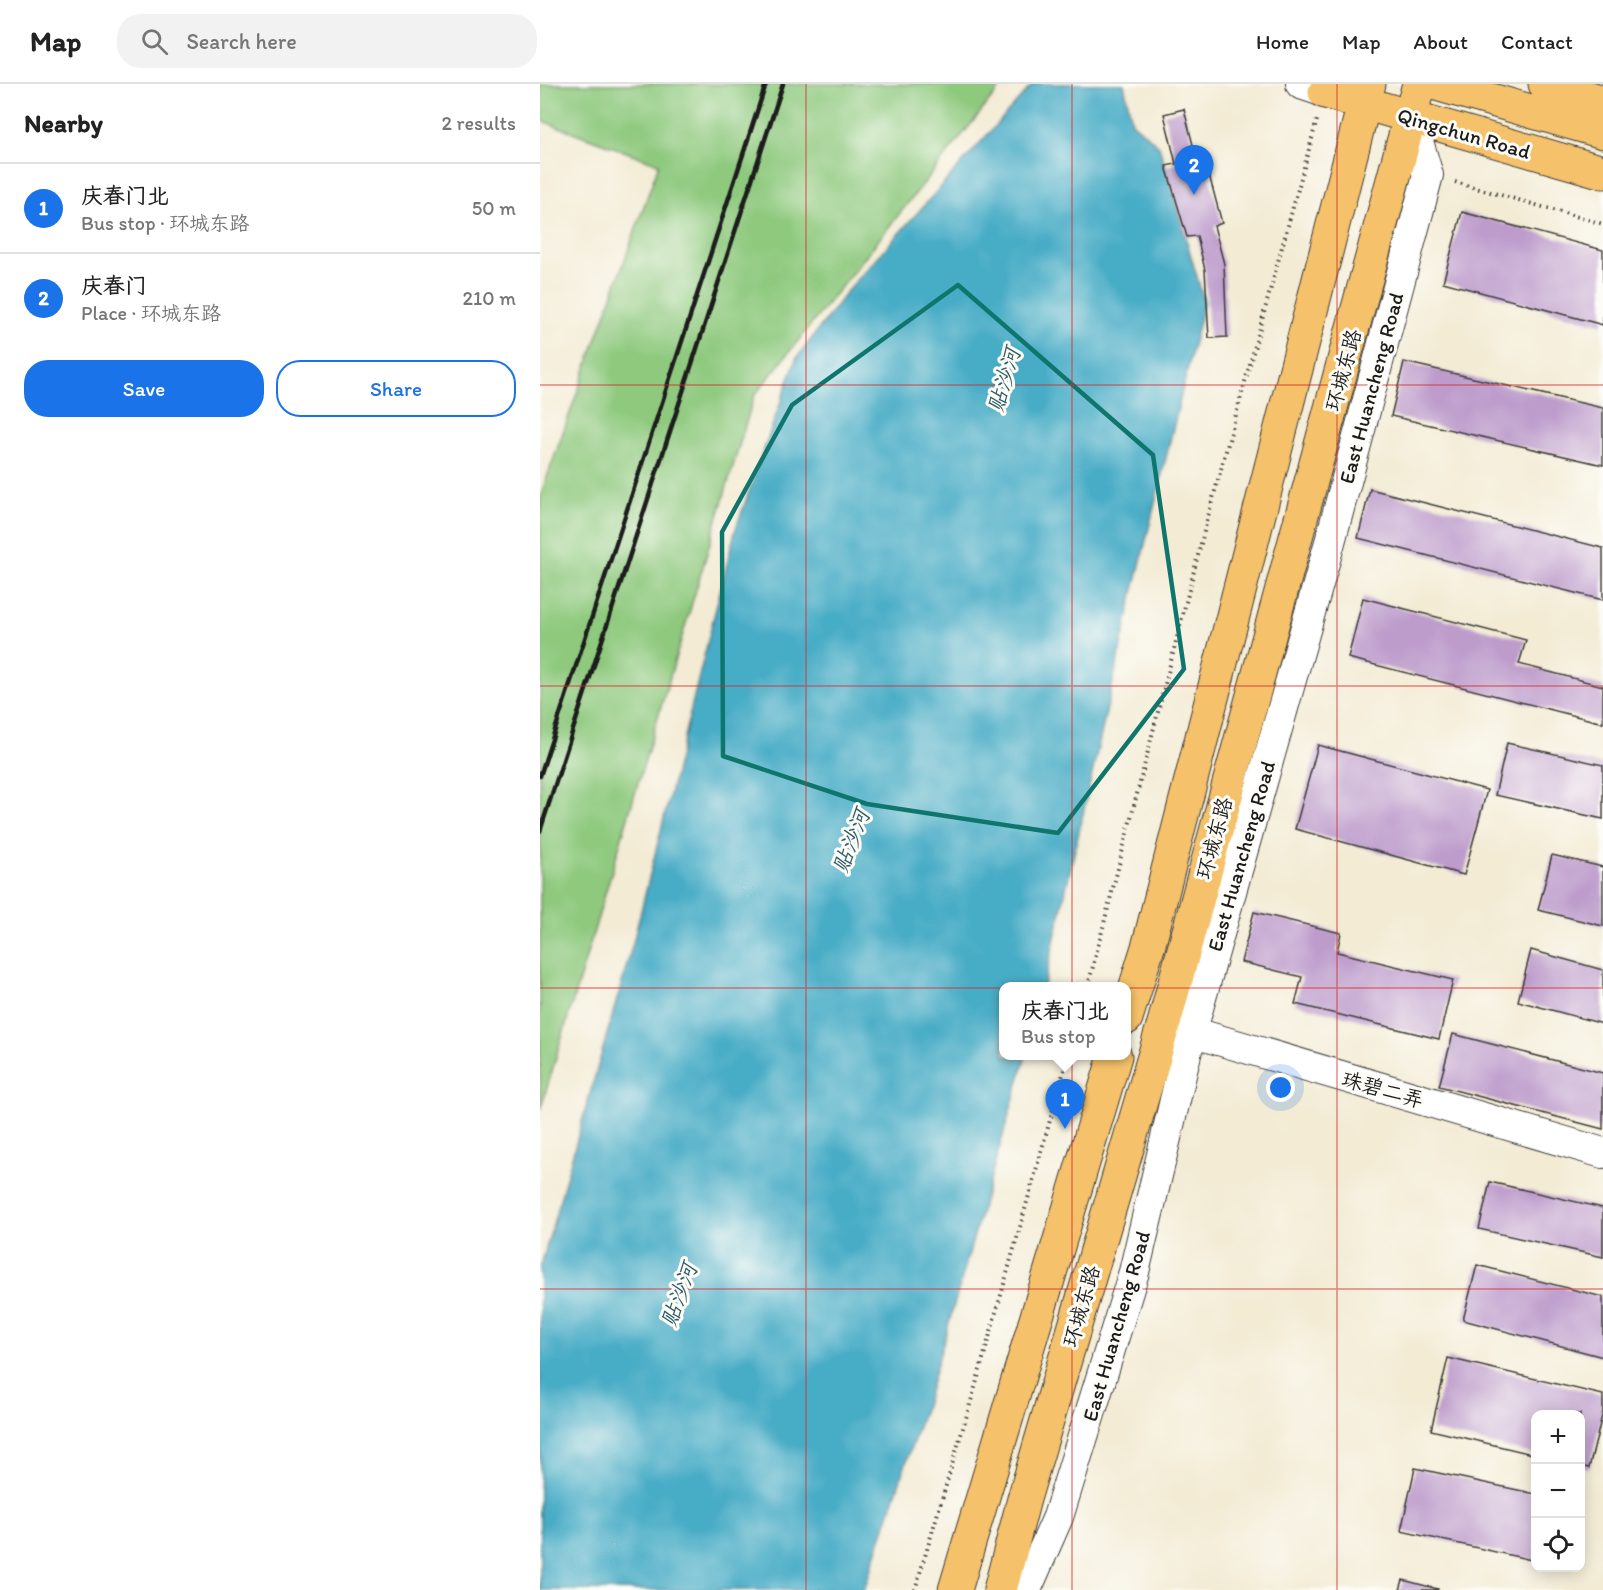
<!DOCTYPE html>
<meta charset="utf-8">
<style>
body{margin:0;font-family:Itim,"LXGW WenKai TC",sans-serif;background:#f2f2f2;color:#222}
.controls{position:absolute;right:18px;bottom:18px;display:grid;overflow:hidden;border-radius:12px;box-shadow:0 3px 15px #0003}
.controls button{width:54px;height:54px;display:grid;place-items:center;padding:0;border:0;border-bottom:2px solid #e0e0e0;background:#fff;color:#222;font:30px sans-serif}
.you{position:absolute;left:741px;top:1004px;width:21px;height:21px;margin:-15px;border:4px solid #fff;border-radius:50%;background:#1a73e8;box-shadow:0 0 0 9px #1a73e833}
.badge{display:grid;place-items:center;width:39px;height:39px;border-radius:50%;background:#1a73e8;color:#fff;font-size:20px;font-weight:700}
.pin{position:absolute;translate:-50% -50px;filter:drop-shadow(0 2px 3px #0008)}
.pin::after{content:'';position:absolute;top:32px;width:21px;height:18px;background:inherit;clip-path:polygon(0 0,100% 0,50% 100%)}
.popup{position:absolute;left:459px;top:898px;width:132px;height:78px;box-sizing:border-box;display:grid;place-content:center;border-radius:12px;background:#fff;filter:drop-shadow(0 2px 4px #0005);font-size:20px;white-space:nowrap;color:#767676}
.popup b{font-size:22px;color:#222}
.popup::after{content:'';position:absolute;left:50%;top:100%;margin-left:-12px;border:12px solid transparent;border-top-color:#fff}
.list{margin:0;padding:0;list-style:none}
h2{display:flex;justify-content:space-between;align-items:center;height:78px;margin:0;padding:0 24px;font-size:26px}
h2 small{font-size:20px;font-weight:400;color:#767676}
.list li{display:grid;grid-template-columns:39px 1fr auto;gap:18px;align-items:center;box-sizing:border-box;height:90px;padding:0 24px;border-top:2px solid #e0e0e0}
.list b{display:block;font-size:22px;white-space:nowrap}
.list p{margin:0;font-size:20px;white-space:nowrap;color:#767676}
.list em{font-size:20px;font-style:normal;color:#767676}
.actions{display:flex;gap:12px;padding:18px 24px}
.actions a{flex:1;padding:14px 0;border:2px solid #1a73e8;border-radius:24px;text-align:center;font-size:21px;color:#1a73e8}
.actions .main{background:#1a73e8;color:#fff}
.icon{flex:none;width:33px;height:33px;fill:none;stroke:currentColor;stroke-width:2;stroke-linecap:round;stroke-linejoin:round}
.map{position:relative;flex:none;width:1063px;height:1506px;overflow:hidden}
header{display:flex;align-items:center;gap:36px;box-sizing:border-box;height:84px;padding:0 30px;background:#fff;border-bottom:2px solid #e0e0e0}
header strong{font-size:28px}
nav{display:flex;gap:33px;margin-inline-start:auto;font-size:21px}
.search{width:420px;height:54px;background:#f2f2f2;display:flex;align-items:center;gap:15px;box-sizing:border-box;padding:0 21px;border-radius:24px;color:#767676;font-size:22px}
main{display:flex}
aside{flex:1;background:#fff}
.map>svg:first-child{display:block}
</style>
<header>
<strong>Map</strong>
<div class="search"><svg class="icon" aria-label="search" viewBox="0 0 24 24"><circle cx="10" cy="10" r="6"/><path d="M15 15l6 6"/></svg>Search here</div>
<nav><a>Home</a><a>Map</a><a>About</a><a>Contact</a></nav>
</header>
<main>
<aside>
<h2>Nearby<small>2 results</small></h2>
<ul class="list">
<li><span class="badge">1</span><div><b>庆春门北</b><p>Bus stop · 环城东路</p></div><em>50 m</em></li>
<li><span class="badge">2</span><div><b>庆春门</b><p>Place · 环城东路</p></div><em>210 m</em></li>
</ul>
<div class="actions"><a class="main">Save</a><a>Share</a></div>
</aside>
<div class="map">
<svg width="1063" height="1506" viewBox="0 0 1063 1506">
<rect width="100%" height="100%" fill="#fdfcf7"/>
<filter id="ink" filterUnits="userSpaceOnUse"><feTurbulence type="fractalNoise" baseFrequency=".0167" numOctaves="2"/><feDisplacementMap in="SourceGraphic" scale="12" xChannelSelector="R" yChannelSelector="G"/><feConvolveMatrix kernelMatrix="1 2 1 2 8 2 1 2 1" color-interpolation-filters="sRGB"/></filter>
<filter id="wash" filterUnits="userSpaceOnUse"><feTurbulence type="fractalNoise" baseFrequency=".008" numOctaves="4" result="noise"/><feDisplacementMap in="SourceGraphic" scale="24" xChannelSelector="R" yChannelSelector="G"/><feGaussianBlur stdDeviation="1.35" result="paint"/><feColorMatrix in="noise" values="0 0 0 0 0 0 0 0 0 0 0 0 0 0 0 0 0 1.4 0 .05"/><feComposite in="paint" operator="in"/></filter>
<g filter="url(#wash)">
<rect width="100%" height="100%" fill="#f3ebd4"/>
<path fill="#8ec97e" stroke="#55724d" stroke-width="1.5" d="M0,0H463L214,312L0,1027V413L119,80L0,36Z"/>
<path fill="#47acc6" stroke="#326471" stroke-width="1.5" d="M493,0H584L592,38L619,62L664,217L592,514L504,902H464V972H486L385,1322L324,1506H0V1185L93,859L195,447L256,275L308,206Z"/>
<g id="blocks">
<g fill="#bd9ccc">
<path d="M644,25L656,73L664,72L682,139L674,142L684,180L687,253L669,254L665,186L657,152L647,153L626,82L636,80L624,30Z"/>
<path d="M922,128L1063,166V241L903,198Z"/>
<path d="M864,278L1063,324V381L851,332Z"/>
<path d="M830,405L1063,464V516L818,454Z"/>
<path d="M823,514L986,556L979,580L1063,602V639L808,574Z"/>
<path d="M967,659L1063,681V735L955,711Z"/>
<path d="M778,661L947,706L924,791L755,745Z"/>
<path d="M1012,771L1063,783V842L998,826Z"/>
<path d="M714,828L801,849L797,868L913,896L899,955L755,920L762,893L701,878Z"/>
<path d="M991,866L1063,886V940L978,917Z"/>
<path d="M913,950L1063,989V1045L899,1002Z"/>
<path d="M950,1098L1063,1124V1173L939,1145Z"/>
<path d="M937,1181L1063,1213V1273L923,1236Z"/>
<path d="M908,1274L1063,1311V1328L1049,1384L1040,1382V1330H996V1371L891,1346Z"/>
<path d="M875,1384L996,1410V1477L861,1447Z"/>
<path d="M863,1496L898,1505V1506H860Z"/>
</g>
</g>
</g>
<g filter="url(#ink)">
<use href="#blocks" fill-opacity="0" stroke="#3c3b38" stroke-width="1.5"/>
<g fill="none" stroke-linecap="round" stroke-linejoin="round">
<defs>
<g id="minor">
<path d="M761,0L785,8"/>
<path d="M631,942L1063,1069"/>
<path d="M486,1506L518,1433L594,1188L651,949L790,458L888,91L871,34"/>
</g>
<g id="major">
<path d="M896,0L1063,48"/>
<path d="M1005,0L1063,18"/>
<path d="M785,8L1063,88"/>
<path d="M586,934L609,860L829,0"/>
<path d="M415,1506L575,972"/>
<path d="M460,1506L484,1415L624,939L879,0"/>
</g>
</defs>
<use href="#minor" stroke="#3c3b38" stroke-width="32"/>
<use href="#major" stroke="#3c3b38" stroke-width="35"/>
<g stroke="#3c3b38" stroke-width="4" stroke-dasharray="1.5 4.5" stroke-linecap="butt">
<path d="M915,98L1063,140"/>
<path d="M548,902L667,436L777,36"/>
<path d="M375,1506L436,1300L528,972"/>
</g>
<use href="#minor" stroke="#fff" stroke-width="30"/>
<use href="#major" stroke="#f5c16b" stroke-width="33"/>
<g stroke="#1c1c1c" stroke-width="4.5">
<path d="M0,692L226,0"/>
<path d="M0,747L243,0"/>
</g>
</g>
</g>
<path fill="none" stroke="#0f766e" stroke-width="4.5" stroke-linejoin="round" d="M418,201L613,371L644,585L518,749L327,720L183,672L182,448L252,321Z"/>
<path fill="none" stroke="#d62828" stroke-width="1.5" stroke-opacity="0.55" d="M266,0V1506M532,0V1506M797,0V1506M0,301H1063M0,602H1063M0,904H1063M0,1205H1063"/>
<g text-anchor="middle" dominant-baseline="central" stroke-width="6" stroke-linejoin="round" paint-order="stroke">
<g font-size="21" fill="#1c1c1c" stroke="#fdfcf7">
<text transform="translate(924 49) rotate(16)">Qingchun Road</text>
<text transform="translate(803 286) rotate(-75)">环城东路</text>
<text transform="translate(831 304) rotate(-75)">East Huancheng Road</text>
<text transform="translate(674 754) rotate(-75)">环城东路</text>
<text transform="translate(701 772) rotate(-74)">East Huancheng Road</text>
<text transform="translate(843 1005) rotate(16)">珠碧二弄</text>
<text transform="translate(541 1222) rotate(-74)">环城东路</text>
<text transform="translate(576 1242) rotate(-74)">East Huancheng Road</text>
</g>
<g font-size="22" font-style="italic" fill="#2f5d68" stroke="#fdfcf7">
<text transform="translate(464 296) rotate(-74)">贴沙河</text>
<text transform="translate(311 757) rotate(-69)">贴沙河</text>
<text transform="translate(139 1211) rotate(-70)">贴沙河</text>
</g>
</g>
</svg>
<div class="controls">
<button>+</button>
<button>−</button>
<button><svg class="icon" aria-label="locate" viewBox="0 0 24 24"><circle cx="12" cy="12" r="6"/><path d="M12 2v4M12 18v4M2 12h4M18 12h4"/></svg></button>
</div>
<div class="you"></div>
<div class="pin badge" style="left:525px;top:1045px">1</div>
<div class="popup"><b>庆春门北</b>Bus stop</div>
<div class="pin badge" style="left:654px;top:111px">2</div>
</div>
</main>
